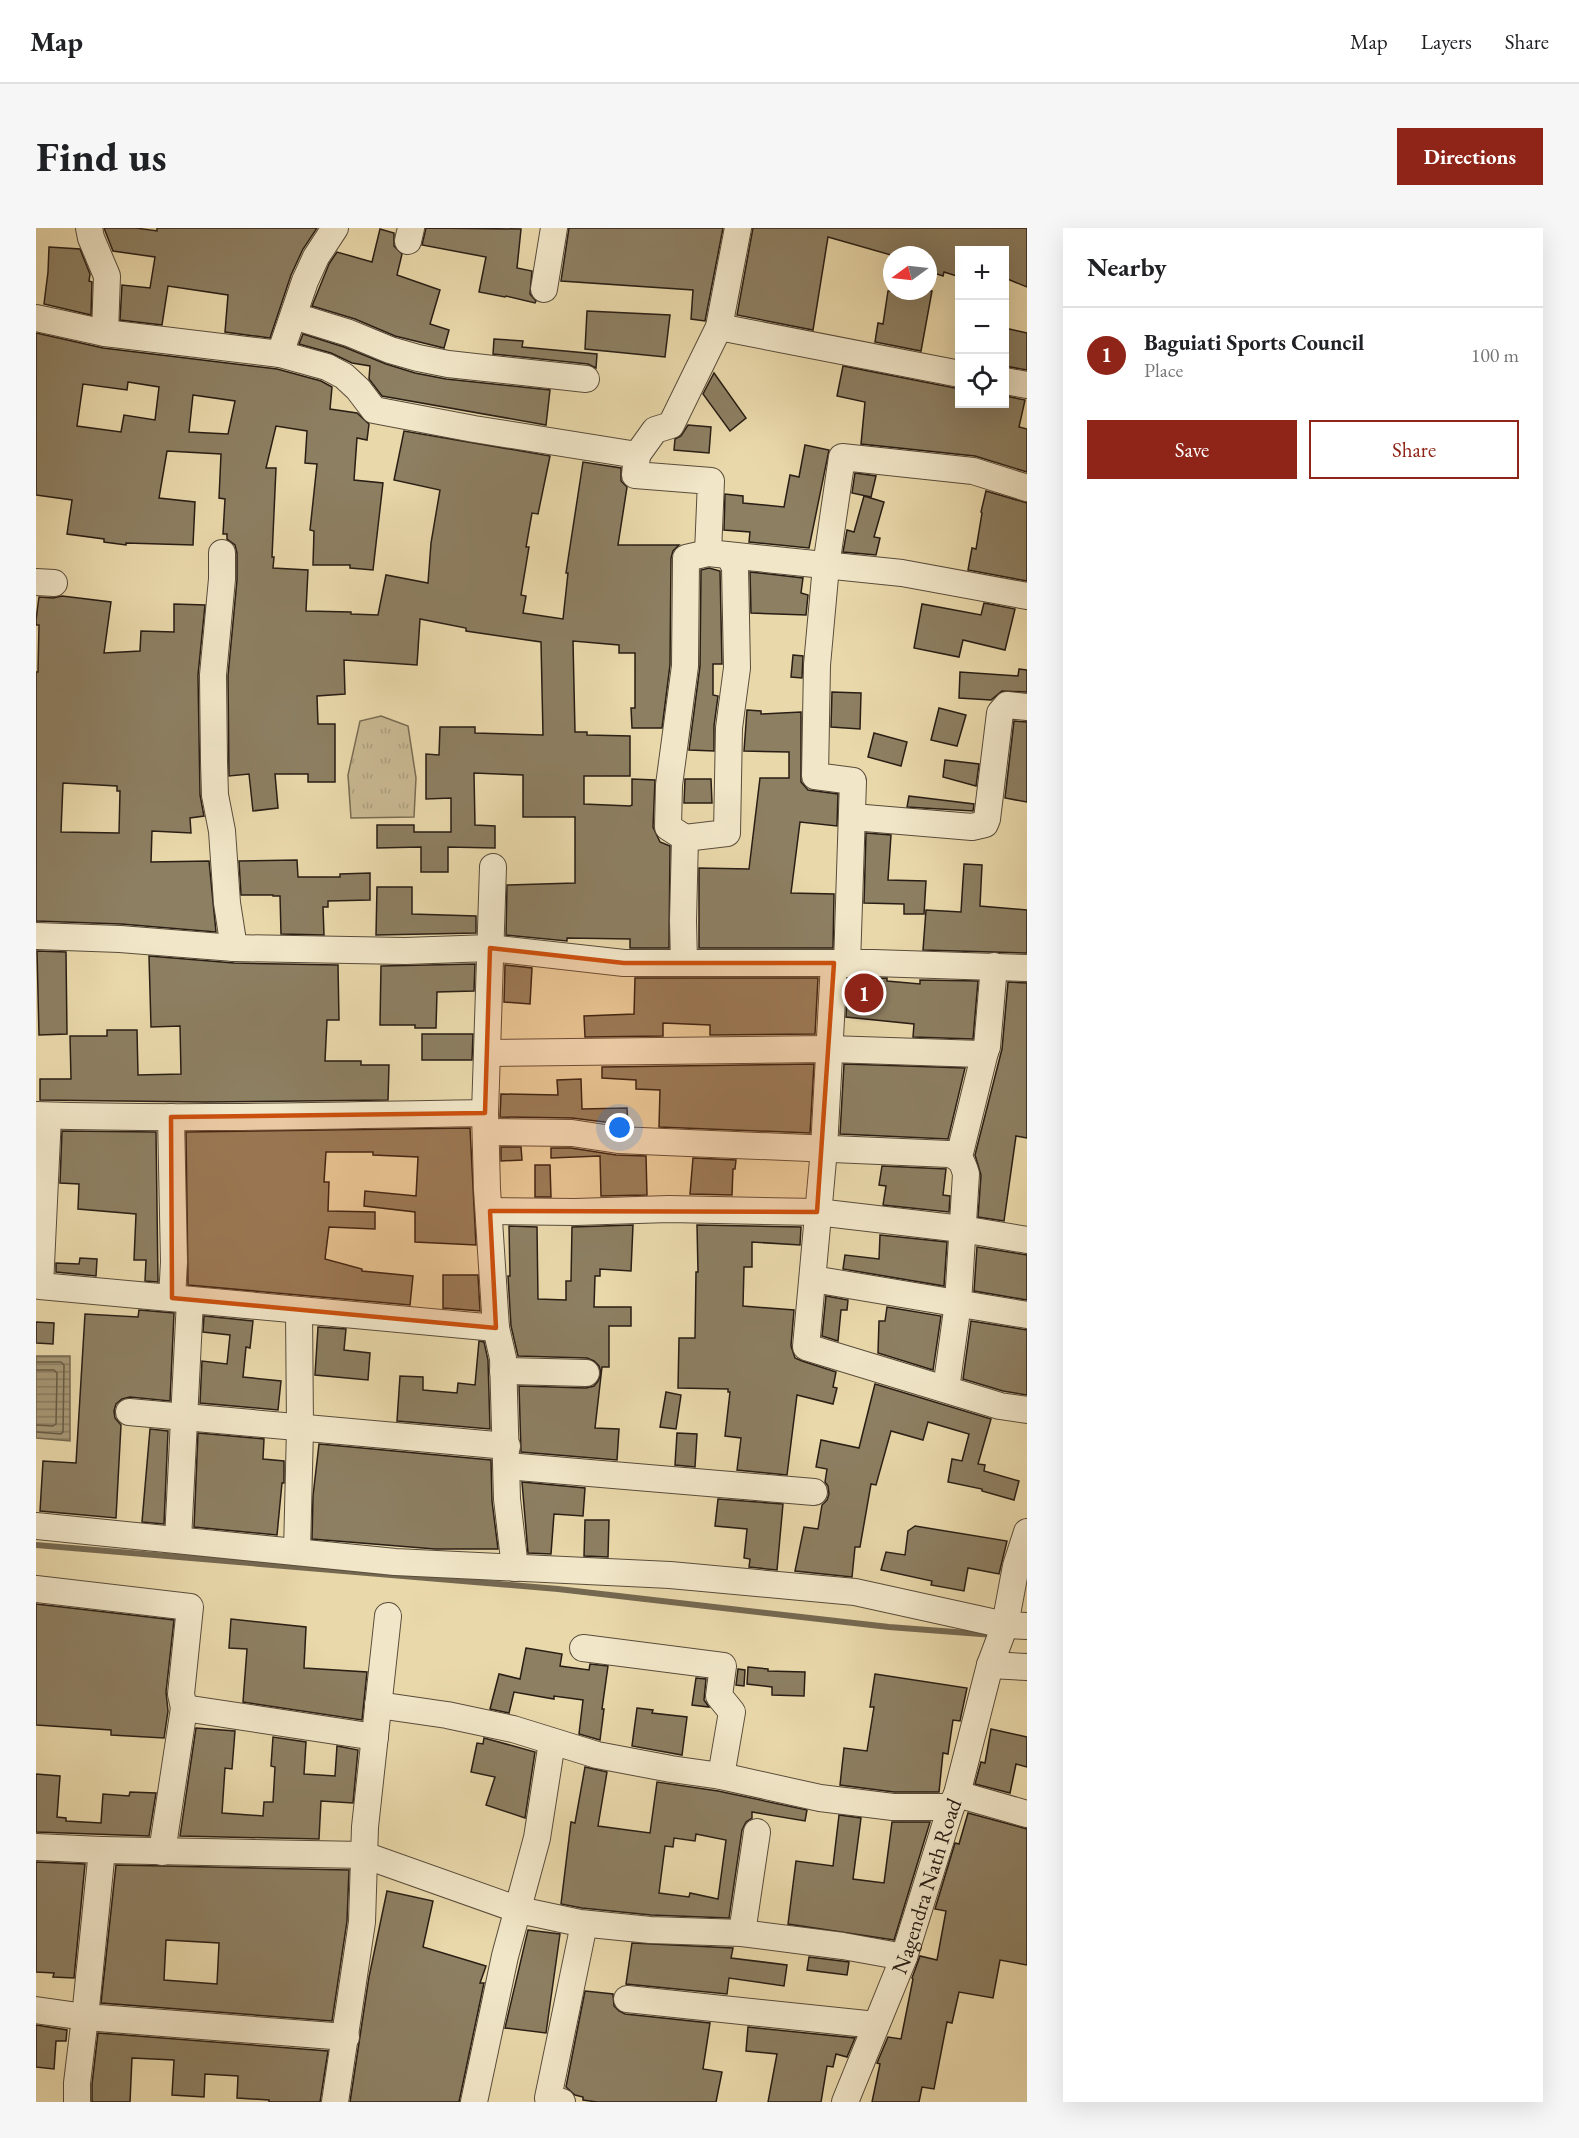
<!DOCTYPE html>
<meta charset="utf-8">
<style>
body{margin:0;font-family:"EB Garamond",serif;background:#f6f6f6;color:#202124}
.controls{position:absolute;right:18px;top:18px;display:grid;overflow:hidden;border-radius:0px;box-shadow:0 6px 24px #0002}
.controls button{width:54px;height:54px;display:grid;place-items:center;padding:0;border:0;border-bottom:2px solid #e0e0e0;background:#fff;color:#202124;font:30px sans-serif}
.compass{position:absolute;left:847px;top:18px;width:54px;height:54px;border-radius:50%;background:#fff;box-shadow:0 6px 24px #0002;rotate:255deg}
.you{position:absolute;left:584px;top:900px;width:21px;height:21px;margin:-15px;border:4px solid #fff;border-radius:50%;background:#1a73e8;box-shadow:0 0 0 9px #1a73e833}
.badge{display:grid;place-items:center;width:39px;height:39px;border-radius:50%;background:#8f2418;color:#fff;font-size:20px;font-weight:700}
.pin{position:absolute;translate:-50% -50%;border:3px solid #fff;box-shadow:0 2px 6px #0006}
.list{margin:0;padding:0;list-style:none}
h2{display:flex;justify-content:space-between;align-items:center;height:78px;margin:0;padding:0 24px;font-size:26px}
h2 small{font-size:20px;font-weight:400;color:#757577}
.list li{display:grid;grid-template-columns:39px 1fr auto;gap:18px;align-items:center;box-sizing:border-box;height:96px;padding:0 24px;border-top:2px solid #e0e0e0}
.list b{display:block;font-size:22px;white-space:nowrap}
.list p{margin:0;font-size:20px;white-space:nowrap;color:#757577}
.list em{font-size:20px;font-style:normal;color:#757577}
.actions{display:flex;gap:12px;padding:18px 24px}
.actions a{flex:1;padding:14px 0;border:2px solid #8f2418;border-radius:0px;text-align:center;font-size:21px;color:#8f2418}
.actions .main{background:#8f2418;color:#fff}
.icon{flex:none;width:33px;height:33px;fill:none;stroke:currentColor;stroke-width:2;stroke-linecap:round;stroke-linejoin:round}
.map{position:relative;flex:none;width:991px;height:1874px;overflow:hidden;border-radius:0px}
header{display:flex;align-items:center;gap:36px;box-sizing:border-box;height:84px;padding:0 30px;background:#fff;border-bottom:2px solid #e0e0e0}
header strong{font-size:28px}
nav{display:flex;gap:33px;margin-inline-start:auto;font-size:21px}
.intro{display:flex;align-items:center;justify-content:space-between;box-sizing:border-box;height:144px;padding:0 36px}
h1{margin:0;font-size:42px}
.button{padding:15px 27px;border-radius:0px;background:#8f2418;color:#fff;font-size:21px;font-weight:700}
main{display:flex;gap:36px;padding:0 36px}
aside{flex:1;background:#fff;border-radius:0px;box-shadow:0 6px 24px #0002}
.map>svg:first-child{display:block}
</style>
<header>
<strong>Map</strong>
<nav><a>Map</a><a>Layers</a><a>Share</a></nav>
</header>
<div class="intro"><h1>Find us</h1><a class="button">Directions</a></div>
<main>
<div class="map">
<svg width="991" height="1874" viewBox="0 0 991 1874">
<defs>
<pattern id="grass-tufts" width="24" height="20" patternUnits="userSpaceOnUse" patternTransform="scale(1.5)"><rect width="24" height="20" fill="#c8b891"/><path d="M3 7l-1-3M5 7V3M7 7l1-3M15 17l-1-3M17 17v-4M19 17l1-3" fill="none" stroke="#ac9e7c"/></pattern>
<pattern id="water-rules" width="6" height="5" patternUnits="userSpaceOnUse" patternTransform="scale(1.5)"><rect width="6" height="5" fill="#a89977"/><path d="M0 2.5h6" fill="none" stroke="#897c60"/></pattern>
</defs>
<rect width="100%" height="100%" fill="#e9d8aa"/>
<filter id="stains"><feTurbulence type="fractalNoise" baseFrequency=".00333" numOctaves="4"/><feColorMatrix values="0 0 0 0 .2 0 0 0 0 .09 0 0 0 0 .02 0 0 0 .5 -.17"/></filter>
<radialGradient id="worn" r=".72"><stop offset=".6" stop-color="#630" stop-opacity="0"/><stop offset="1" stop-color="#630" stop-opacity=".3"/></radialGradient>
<path fill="url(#grass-tufts)" stroke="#786b53" stroke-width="1.5" d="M345,488L372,498L380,550L378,589L315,590L312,547L324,493Z"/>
<path fill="url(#water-rules)" stroke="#756850" stroke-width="1.5" d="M0,1128H34V1213L0,1210Z"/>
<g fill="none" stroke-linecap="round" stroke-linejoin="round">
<g stroke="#685c46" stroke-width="1.5">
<path d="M0,1134H25L28,1137L27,1204L25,1206L0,1204"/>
<path d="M0,1142H18L21,1145L20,1196L17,1198L0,1197"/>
</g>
<path stroke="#756850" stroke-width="6" d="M0,1317L522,1361L853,1399L958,1407"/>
</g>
<g fill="#8d7f62" stroke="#291e15" stroke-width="1.5" fill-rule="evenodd">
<path d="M68,0H100L121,3V0H281L267,21L255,47L234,110L189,104L192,67L132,58L126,97L84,92L86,57L114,60L119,29L77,23Z"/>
<path d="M390,0L485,1L481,40L496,43L494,66L500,73L499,75L470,68L469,69L443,64L450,29L386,17Z"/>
<path d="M533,0H687L669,93L655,91L657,62L525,53Z"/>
<path d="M717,0H991V59L969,50V22H924V49L908,44L907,48L892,43V27H855L792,9L777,102L701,87Z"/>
<path d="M344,1L358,5V18L366,26L361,47L404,62L394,96L413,102L408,120L359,108L319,91L276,78L293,36L301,24L336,34Z"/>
<path d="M13,19L44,21L54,46L53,53L56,54L55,87L8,76L12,44Z"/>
<path d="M852,63H896L885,123L839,114L842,95L847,96Z"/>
<path d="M551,83L634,87L629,129L549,121Z"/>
<path d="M969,100L991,105V142L969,138Z"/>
<path d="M0,105L67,120L241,141L285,153L296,159L294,181L321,185L333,196L331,212L321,210L318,252L347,255L337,342L314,340V337H277L278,303L274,302L281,236L269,235L271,203L240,198L230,240H240L236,329H238L237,340L272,342L270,383L315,384V386L342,387L350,347L392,355L395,315L404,262L358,252L368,203L514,228L502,286L496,285L490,319H493L485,367L490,368L487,385L527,391L532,345H530L547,234L585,240V253L591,259L582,317H643L637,323L635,330L634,437L626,500H596L595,480H599V425H583V417L537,413L539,504H551V507L594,508V548H548V576L594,578L596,577V551L619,552L617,599L624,614L634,618L633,720H594V711L531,710V713L470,707L471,657L539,655V589H487V547L438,545L439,597L459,598V620L412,619V644H385V619L341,620V597H378V604H415V570L390,571V526L403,527L404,499H439V505L507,507L505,414L430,403V400L384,391L381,437L308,432L309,466L281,468L282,496H299V554H272V546H239L242,580L217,583L213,546L193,548L192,448L201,352V325L199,317L191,311V306H187L189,271L183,270L185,226L131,223L123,270L159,274L157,317L90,315V317L68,314V311L31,306L36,272L0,267ZM92,154L123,159L119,192L88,187L85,204L41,198L47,156L91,162ZM157,167L199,173L192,206L153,204Z"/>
<path d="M267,106L308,119L350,136L379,145L410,151L514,162L510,197L346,168L333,151L334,138L316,135L295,125L263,116Z"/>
<path d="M458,111L487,113L486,119L561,126L560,140L552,136L457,126Z"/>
<path d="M807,138L924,161V176H969V168L989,172L983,199L991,201V244L939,228L825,216L829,174L801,168Z"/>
<path d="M678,145L710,190L694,203L667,166Z"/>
<path d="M652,197L675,199L673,225L638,222L639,211L645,208Z"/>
<path d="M769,217L793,222L773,320L713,314L714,304L688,302L689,266L707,268V275L748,279L754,247L763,249Z"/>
<path d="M819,245L840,248L835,269L816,265Z"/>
<path d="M950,263L991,275V353L932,342L936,320L940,321L946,285L945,284Z"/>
<path d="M828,268L848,274L838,309L844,310L840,327L807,324L811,302L818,304Z"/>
<path d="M673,340L684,343L686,436H677V467L682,468L678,498V523L653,522L664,438L665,342Z"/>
<path d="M714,344L767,350L765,365L772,367L770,387L715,385Z"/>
<path d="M26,368L75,374L68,425L104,423L105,403L138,404V376L169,377L162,447L164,567L168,588L154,590L155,605L116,603L115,634L173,633L180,704L85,696L0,693V444H2L3,397H0V392L3,369L17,370ZM27,555L81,558V563H84L83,605L25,604Z"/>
<path d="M948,375L979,381L969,422L927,412L923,429L878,420L886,376L945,387Z"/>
<path d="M757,427L767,428L766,450L755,449Z"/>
<path d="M983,441L991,442V464L966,463L955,472L923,470L924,444L982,448Z"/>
<path d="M796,464L825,465L824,501L795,499Z"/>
<path d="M903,480L930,487L921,518L895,512Z"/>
<path d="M711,482L725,483V486L765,484V554L772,562L802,566L801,598L764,594L755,665L798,666L797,720H663V640L713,641L724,550H753V524L708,523Z"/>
<path d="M978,493L991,494V574L969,570Z"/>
<path d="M838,505L871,514L865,538L832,529Z"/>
<path d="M909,532L943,536L940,558L907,549Z"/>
<path d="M649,551H675L676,575H648Z"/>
<path d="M873,568L938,576L937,583L871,579Z"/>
<path d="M830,605L855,607L852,652L890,653L888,686H868V676L828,675Z"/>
<path d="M261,632L262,649H304V646L334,645V672L292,673V679H287L288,707L245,706L244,668H237V667H205L203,633Z"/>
<path d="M928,636L946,637L944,678L991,682V725L887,722L890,682L925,684Z"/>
<path d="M341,659H376V686L440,688V705L340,707Z"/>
<path d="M1,723L30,724L31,806L3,807Z"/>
<path d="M113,728L198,735L302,737L303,792H291L289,833H325V837H353L352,872L169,874L4,872V851H35L34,808H71V802H101L102,847L145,846L144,798L115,799Z"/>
<path d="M439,736L438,763L401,764L400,800H379V797H344L345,738Z"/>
<path d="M469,737L496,740L494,776L468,774Z"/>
<path d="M599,750H782L779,806L674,807V797L627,795V808L549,809L548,788L598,786Z"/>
<path d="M851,750V753L884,756V752L942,753L937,811L877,809L878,796L810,789L812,751Z"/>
<path d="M972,754L991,755V910L980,908L968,993L942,989L945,947L939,927L966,821Z"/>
<path d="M386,806H437L436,832H386Z"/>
<path d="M778,836L774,905L623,899L624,862L600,861V852L566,850V839Z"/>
<path d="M808,836L929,840L912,911L804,906Z"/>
<path d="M545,851L546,881L591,880L592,897L536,890L464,889L465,866L522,867L521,852Z"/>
<path d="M434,900L440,1017L379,1014V984L328,978L329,963L380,968L382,929L337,927V924H290L288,954H293L292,983L339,984V1001L293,999L289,1031L326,1041V1043L377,1048L374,1077L152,1057L150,904Z"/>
<path d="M26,903L120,904L122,1054L109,1053L110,1032H98L100,986L42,981L43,956L24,955Z"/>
<path d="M465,919H485L486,932L465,933Z"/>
<path d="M515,920H535L580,927L610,928L611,967L565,968L564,928L515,930Z"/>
<path d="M657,930L700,932L699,941H697L696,967L654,966Z"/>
<path d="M499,937H514L515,969H499Z"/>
<path d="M846,938L910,941L907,967L914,968L913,984L847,977L850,958L843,957Z"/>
<path d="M597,997L595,1043L564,1041V1048H559L558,1079H595V1098H573V1139H566L559,1200L583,1201L581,1232L485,1224L483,1158L550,1160L558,1158L562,1153L565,1145L563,1138L558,1133L551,1130L482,1128L475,1098L472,1048H474L473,998L501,999L502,1071L530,1072V1053H535L536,999Z"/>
<path d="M661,997L765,999L764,1017L716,1014V1039H708L707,1078L758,1082L755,1118L759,1130L766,1133L800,1144L797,1159L801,1160L797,1176L761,1167L751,1247L701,1242L705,1210L689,1208L694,1164H692V1161L642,1160L643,1110H659L660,1044H662Z"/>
<path d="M844,1007L911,1014L908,1058L807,1041L809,1027L843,1031Z"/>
<path d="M941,1019L991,1027V1072L938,1063Z"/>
<path d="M44,1030L61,1031L60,1048L20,1044V1035L43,1036Z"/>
<path d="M407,1047H442L444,1083L407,1080Z"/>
<path d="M790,1068L812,1072L811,1082H805L802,1113L786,1108Z"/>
<path d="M851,1079L905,1088L897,1142L842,1125L843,1093H849Z"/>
<path d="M103,1082L138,1085L134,1173L94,1169L86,1171L80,1176L78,1183L79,1190L85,1197L80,1290L4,1283L7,1233L40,1235L49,1086L102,1089Z"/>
<path d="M168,1088L217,1093L214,1120L210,1119L207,1149L245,1153L242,1182L164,1175L166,1133L191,1136L194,1107L167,1104Z"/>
<path d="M935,1093L991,1102V1167L967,1163L927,1151Z"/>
<path d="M0,1094L18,1095L17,1116L0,1115Z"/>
<path d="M282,1099L310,1101L308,1122L334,1125L332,1152L279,1147Z"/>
<path d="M443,1113L448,1114L452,1132L454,1201L361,1193L364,1148L387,1149V1162L421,1165L422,1155L439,1157Z"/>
<path d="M839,1156L955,1191L942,1236L949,1237L948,1243L983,1253L978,1272L946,1263V1261L912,1254L916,1231L926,1233L933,1206L892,1194L887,1212L855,1203L840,1257L835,1256L824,1319H819L816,1349L759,1343L768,1299L782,1301L786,1277L791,1272L793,1266L792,1258L789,1254L791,1241L780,1239L785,1212L823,1220Z"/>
<path d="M630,1164L645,1167L640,1201L624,1199Z"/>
<path d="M114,1201L132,1203L128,1296L106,1294Z"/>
<path d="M162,1205L228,1211L227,1231L248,1233V1255H246L241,1307L158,1299Z"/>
<path d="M641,1205L661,1206L659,1239L639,1237Z"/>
<path d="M283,1216L455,1232L456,1273L462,1321H399L276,1311L277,1268Z"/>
<path d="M486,1254L549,1260L547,1288L518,1286L515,1326L492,1325Z"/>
<path d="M682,1271L747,1276L741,1342L713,1339L714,1331L708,1330L711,1301L679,1298Z"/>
<path d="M549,1292H573L572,1329L548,1328Z"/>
<path d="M879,1298L971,1313L963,1346L932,1340L928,1363L895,1357L896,1353L845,1342L850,1324L869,1327L872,1303Z"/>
<path d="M0,1376L138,1392L130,1464L132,1483L128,1510L75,1507V1502L0,1497Z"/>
<path d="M195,1391L270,1399L268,1440L331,1444L326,1492L207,1474L211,1421L193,1420Z"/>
<path d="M490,1420L526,1426L524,1438L553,1442L554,1436L572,1438L566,1481H568L564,1512L543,1506L547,1472L518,1468V1471L478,1464L473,1485L454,1481L463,1446L484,1451Z"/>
<path d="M712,1439L732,1441V1443L769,1444L768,1468L736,1467V1459L711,1456Z"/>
<path d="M702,1441L709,1442L708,1458L700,1457Z"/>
<path d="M839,1446L931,1460L924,1493L917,1492L912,1526L907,1525L903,1564H858L804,1557L808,1520L831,1523L838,1479H834Z"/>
<path d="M660,1450L670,1451L668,1472L673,1479L656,1477Z"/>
<path d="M601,1480L617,1482L616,1485L651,1489L646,1527L596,1518Z"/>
<path d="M160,1500L199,1503L196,1541L189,1540L186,1585L227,1588L228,1574H237L239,1539L235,1538L237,1509L270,1514L268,1546L299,1548L301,1518L322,1522L317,1575L285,1573L283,1611L144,1608Z"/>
<path d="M955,1501L991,1509V1539L980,1536L974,1565L939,1556L945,1534L949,1535Z"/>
<path d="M448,1510L499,1524L489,1590L450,1577L459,1549L435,1544L441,1515L447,1516Z"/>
<path d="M549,1539L571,1544L562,1598L614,1605L621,1554L682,1563L771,1582L769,1593L716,1584V1590L710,1594L706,1602L693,1690L615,1687L546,1680L525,1676L535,1594L539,1595ZM660,1606L690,1612L682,1671L654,1665L653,1669L623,1665L629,1618L637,1619L638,1610L659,1613Z"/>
<path d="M0,1546L24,1548L21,1589L30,1590V1593L65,1595L67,1566L93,1568L94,1564L120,1565L113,1608L0,1604Z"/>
<path d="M932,1585L991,1601V1737L964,1732L957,1770L923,1764L916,1795L911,1794L898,1861L886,1859L883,1874H836L844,1836L841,1835L852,1809L865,1811L877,1751L876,1750L884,1728L901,1732L910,1683L899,1681L919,1615L923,1616Z"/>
<path d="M803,1587L825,1590L817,1651L848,1655L856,1594H894L858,1712L752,1696L760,1633L797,1638Z"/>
<path d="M0,1634L49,1636L38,1750L17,1749L18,1745L0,1744Z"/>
<path d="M80,1637L313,1642L311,1693L296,1793L65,1775ZM130,1712L183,1715L181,1756L128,1752Z"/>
<path d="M351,1663L397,1673L387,1719L450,1738L444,1755H448L423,1874H314L333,1749Z"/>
<path d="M492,1702L524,1706L510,1805L469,1800Z"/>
<path d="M596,1715L697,1720L695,1730L751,1737L748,1758L693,1750L691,1766L590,1756Z"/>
<path d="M773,1729L813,1734L811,1747L771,1742Z"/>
<path d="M549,1763L577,1766L578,1778L583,1783L589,1786L674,1795L667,1841L686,1844L680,1874H561L547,1872V1869L539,1867L530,1859Z"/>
<path d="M0,1797L31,1802L30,1813H20L18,1841L0,1839Z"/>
<path d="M712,1799L819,1810L811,1829L800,1826L797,1839L791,1838L785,1874H732L741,1826L710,1823Z"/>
<path d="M62,1805L292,1823L284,1874H233V1872L201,1870L202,1848L169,1846L168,1869L136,1867L138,1832L96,1830L94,1874H56V1856Z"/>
</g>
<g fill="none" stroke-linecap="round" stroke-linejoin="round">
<defs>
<g id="minor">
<path d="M53,0L55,10L71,48L69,105"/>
<path d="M372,13L375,0"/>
<path d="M508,61L518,0"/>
<path d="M258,88L313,105L354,122L382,130L412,136L550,151"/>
<path d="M0,90L69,105L244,126L291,139L308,148L322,161L338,182L438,201L601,227L599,247L675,253L672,325"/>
<path d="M683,99L924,146"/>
<path d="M244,126L269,53L280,29L299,0"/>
<path d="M969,153L991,157"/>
<path d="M601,227L619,202L635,197L683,99L702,0"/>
<path d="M186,325V351L177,447L178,534L179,567L186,603L191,675L198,720"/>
<path d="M0,354L18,355"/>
<path d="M817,589L936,599L949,596L951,591L964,485L971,477L991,479"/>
<path d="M649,610L691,605L693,500L701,440L699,339L693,328"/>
<path d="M457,639L449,885L451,961L460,1100L467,1130L471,1271L479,1340"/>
<path d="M0,708L84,711L198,720L369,723L454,720L588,735H838L991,740"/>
<path d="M648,735L647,693L649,610L632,599L633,557L649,438L650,330L672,325L866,345L991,368"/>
<path d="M798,735L788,921L770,1119L964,1178L991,1182"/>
<path d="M811,736L817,553L779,548L781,437L790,338L806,229L937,243L991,260"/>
<path d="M451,825L793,821L945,826L949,824L951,819L958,738"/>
<path d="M0,887C150,892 300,887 449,885"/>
<path d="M12,888L4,1058L460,1100"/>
<path d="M135,889L138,1034L136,1070"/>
<path d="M450,904L536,905L582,912L913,926C925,930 927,935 930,946L922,1075L910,1161"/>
<path d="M923,929L949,824"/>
<path d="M454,983L539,984L633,981L781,984L926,1001L991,1012"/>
<path d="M777,1051L991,1087"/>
<path d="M467,1143L550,1145"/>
<path d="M93,1184L471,1218"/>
<path d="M471,1238L778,1264"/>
<path d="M0,1298L359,1334L634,1347L819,1364L969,1397L991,1398"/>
<path d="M142,1312L154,1072"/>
<path d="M261,1324L264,1200L263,1082"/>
<path d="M0,1361L154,1379L145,1466L148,1480L126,1624"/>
<path d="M547,1420L687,1438L683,1468L696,1484L685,1548"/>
<path d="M954,1437L991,1439"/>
<path d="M342,1477L411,1487L477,1501L561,1527L635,1541L685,1548L784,1570L857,1579H915"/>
<path d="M148,1480L339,1509"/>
<path d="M921,1566L991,1586"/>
<path d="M0,1619L66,1622"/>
<path d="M706,1705L721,1604"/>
<path d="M591,1771L840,1797"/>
<path d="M0,1782L49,1789L41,1855V1874"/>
<path d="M310,1809L49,1789L66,1622L328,1627L483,1682L544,1695L614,1702L706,1705L807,1718L868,1729"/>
<path d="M299,1874L326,1694L329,1599L352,1388"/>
<path d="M438,1874L469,1728L501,1610L516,1514"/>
<path d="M526,1874L512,1870L548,1696"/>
<path id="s1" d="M809,1874L868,1729L915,1579L921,1566L954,1437L969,1397L980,1338L991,1304"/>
</g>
</defs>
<use href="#minor" stroke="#594c3a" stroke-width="28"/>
<use href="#minor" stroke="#f1e6c8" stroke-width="26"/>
</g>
<path fill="#cb500d" fill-opacity="0.2" stroke="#cb500d" stroke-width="4.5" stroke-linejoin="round" d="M454,720L588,735H798L781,984L454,983L460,1100L136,1070L135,889L449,885Z"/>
<g text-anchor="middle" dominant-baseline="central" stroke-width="6" stroke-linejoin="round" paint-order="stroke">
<g font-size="22" fill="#291e15" stroke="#f1e6c8">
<text stroke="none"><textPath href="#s1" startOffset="231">Nagendra Nath Road</textPath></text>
</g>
</g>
<rect width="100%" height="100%" filter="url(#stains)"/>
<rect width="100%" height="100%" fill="url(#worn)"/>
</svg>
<div class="controls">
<button>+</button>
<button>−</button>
<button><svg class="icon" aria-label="locate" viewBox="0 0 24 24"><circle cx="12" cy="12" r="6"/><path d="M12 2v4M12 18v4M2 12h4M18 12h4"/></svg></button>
</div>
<svg class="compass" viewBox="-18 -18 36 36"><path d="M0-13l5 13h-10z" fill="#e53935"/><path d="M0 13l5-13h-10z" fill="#757577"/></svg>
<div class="you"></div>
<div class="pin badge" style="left:828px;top:765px">1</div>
</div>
<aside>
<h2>Nearby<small></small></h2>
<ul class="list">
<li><span class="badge">1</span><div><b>Baguiati Sports Council</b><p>Place</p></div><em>100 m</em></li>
</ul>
<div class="actions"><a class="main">Save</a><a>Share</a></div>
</aside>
</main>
